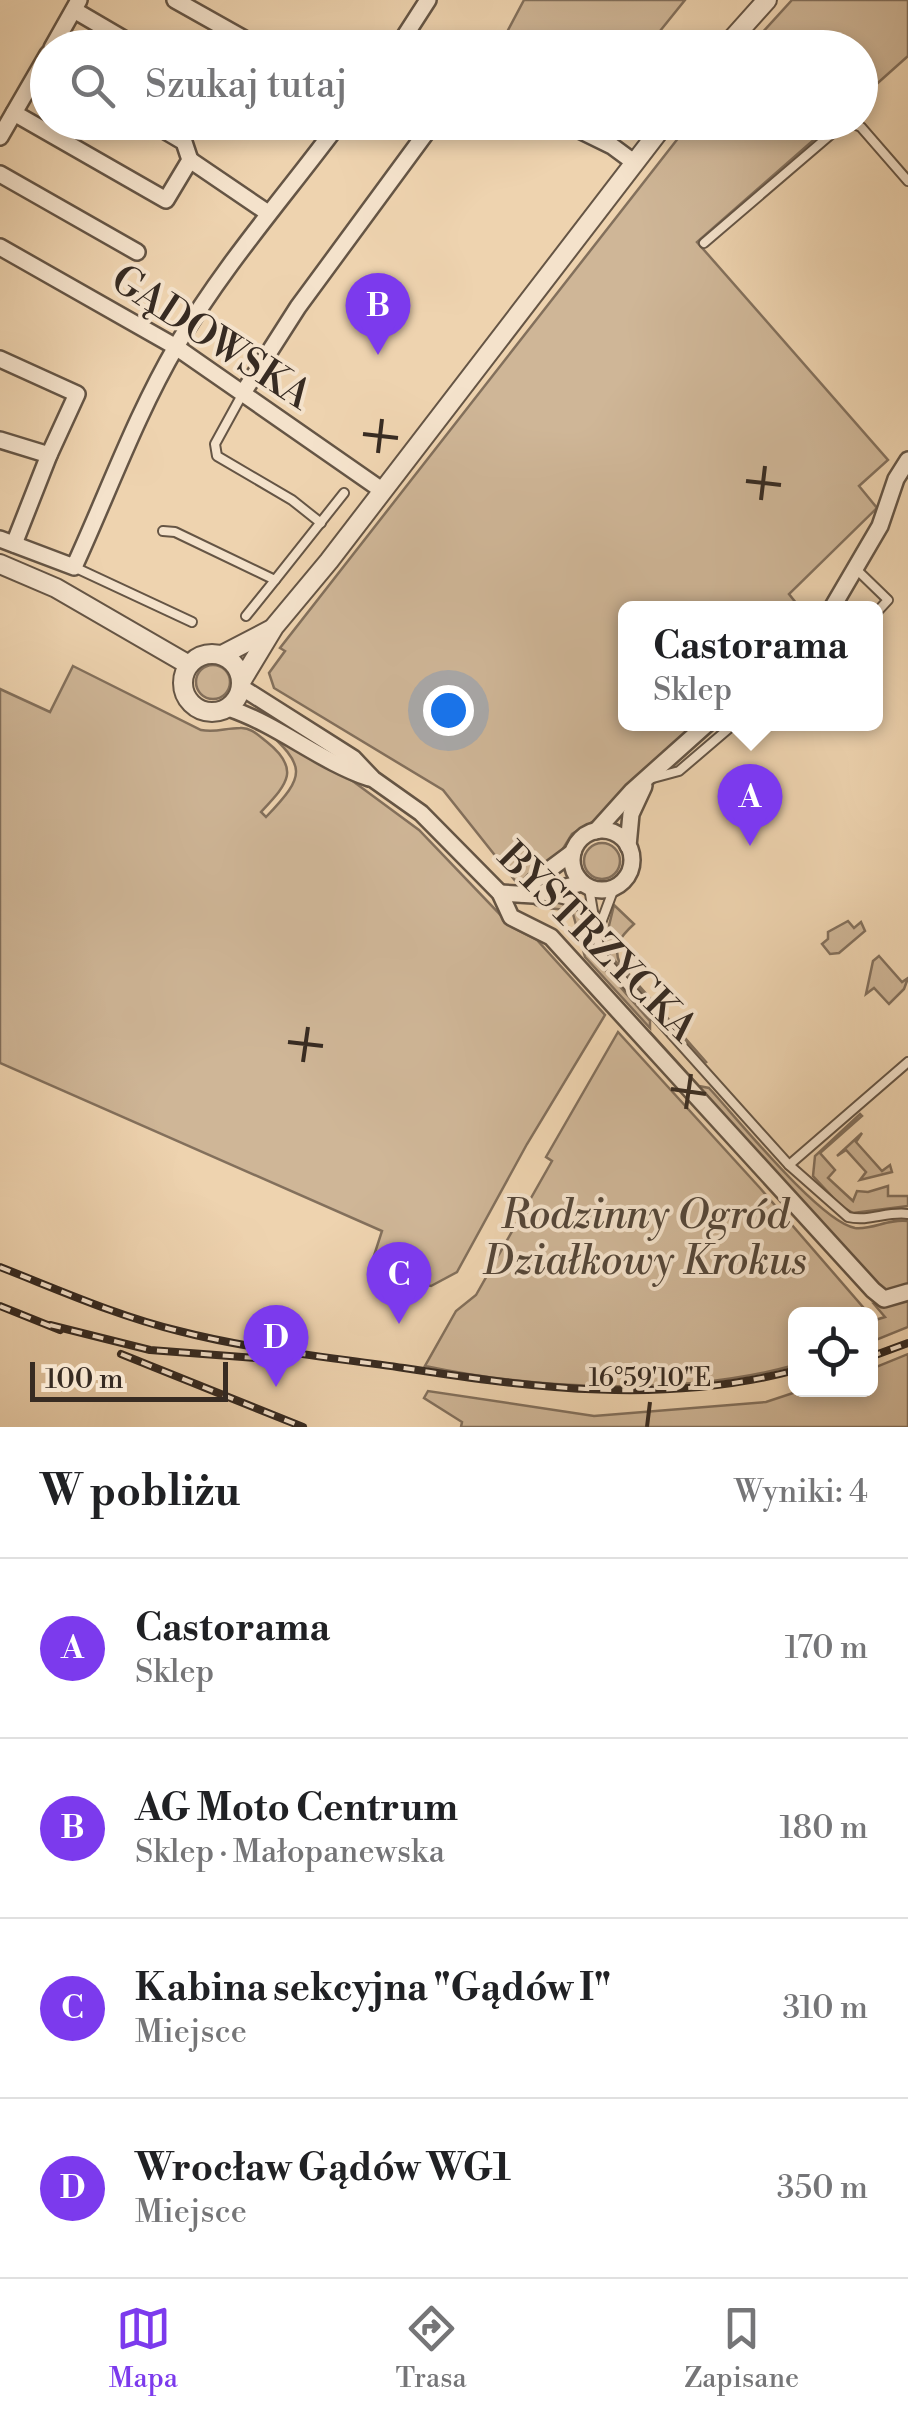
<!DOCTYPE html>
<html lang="pl">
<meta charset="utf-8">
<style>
body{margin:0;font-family:"Libre Bodoni",serif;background:#f2f2f2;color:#202124}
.controls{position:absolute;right:30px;bottom:30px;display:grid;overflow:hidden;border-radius:15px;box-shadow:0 5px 15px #0003}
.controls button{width:90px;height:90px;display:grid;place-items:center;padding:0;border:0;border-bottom:2px solid #e0e0e0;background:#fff;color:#202124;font:50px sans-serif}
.scale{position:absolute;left:30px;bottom:25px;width:198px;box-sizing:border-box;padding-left:10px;border:5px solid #372b22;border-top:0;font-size:28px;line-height:35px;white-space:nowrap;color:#372b22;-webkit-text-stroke:8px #f4e2cb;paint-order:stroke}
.you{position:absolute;left:448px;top:710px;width:35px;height:35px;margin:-25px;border:8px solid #fff;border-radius:50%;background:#1a73e8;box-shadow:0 0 0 15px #1a73e833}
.badge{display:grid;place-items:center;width:65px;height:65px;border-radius:50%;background:#7c3aed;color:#fff;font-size:32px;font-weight:700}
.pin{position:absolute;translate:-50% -82px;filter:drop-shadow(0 2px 5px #0008)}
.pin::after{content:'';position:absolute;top:52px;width:35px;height:30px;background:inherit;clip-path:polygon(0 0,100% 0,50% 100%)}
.popup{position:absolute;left:618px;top:601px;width:265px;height:130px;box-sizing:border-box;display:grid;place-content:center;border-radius:15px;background:#fff;filter:drop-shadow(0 2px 8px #0005);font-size:32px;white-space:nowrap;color:#757577}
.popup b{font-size:38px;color:#202124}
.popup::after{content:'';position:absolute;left:50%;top:100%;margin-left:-20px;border:20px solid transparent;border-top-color:#fff}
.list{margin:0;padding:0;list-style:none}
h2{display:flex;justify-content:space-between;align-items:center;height:130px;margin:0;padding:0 40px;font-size:42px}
h2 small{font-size:32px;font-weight:400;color:#757577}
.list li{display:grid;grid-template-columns:65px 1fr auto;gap:30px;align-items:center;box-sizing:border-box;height:180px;padding:0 40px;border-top:2px solid #e0e0e0}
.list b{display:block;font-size:38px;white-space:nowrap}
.list p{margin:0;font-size:32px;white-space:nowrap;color:#757577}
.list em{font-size:32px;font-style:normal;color:#757577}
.icon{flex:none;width:55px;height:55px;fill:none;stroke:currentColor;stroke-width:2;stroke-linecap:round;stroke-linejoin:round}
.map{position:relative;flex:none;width:908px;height:1427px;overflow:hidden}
.search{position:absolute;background:#fff;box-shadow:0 5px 15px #0003;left:30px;right:30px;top:30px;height:110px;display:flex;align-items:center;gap:25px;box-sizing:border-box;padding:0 35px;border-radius:55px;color:#757577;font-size:38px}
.sheet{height:850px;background:#fff}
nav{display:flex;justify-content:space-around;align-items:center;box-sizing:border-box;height:140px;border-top:2px solid #e0e0e0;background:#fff;font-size:28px;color:#757577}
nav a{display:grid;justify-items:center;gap:5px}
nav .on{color:#7c3aed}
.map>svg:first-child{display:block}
</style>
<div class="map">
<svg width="908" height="1427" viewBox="0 0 908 1427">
<rect width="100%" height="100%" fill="#eed3af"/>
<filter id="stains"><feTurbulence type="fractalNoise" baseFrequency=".002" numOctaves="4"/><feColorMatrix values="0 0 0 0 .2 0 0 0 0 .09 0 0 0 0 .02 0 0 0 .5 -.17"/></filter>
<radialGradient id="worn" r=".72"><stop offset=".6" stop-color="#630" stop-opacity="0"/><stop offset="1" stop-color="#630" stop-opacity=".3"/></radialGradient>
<g fill="#cfb697" stroke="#83705c" stroke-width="2.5">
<path d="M524,0H685L660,31L692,47H499Z"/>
<path d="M792,0H908V56L861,98L860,48L749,47Z"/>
<path d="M690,123H833L697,242L888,460L859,486L877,508L789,594L800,608H625V724H695L599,818L572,834L561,852L534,876L517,883L443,790L274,688L269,673L285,651L280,648Z"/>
<circle cx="213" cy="682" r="17"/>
<path d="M73,666L201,730C216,733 225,728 240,728C251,727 259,736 267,742C302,770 286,785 261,812L266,817C307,774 306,767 263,727L354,782L419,830L512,927L537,940L605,1015L527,1144L457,1272L431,1286L369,1271L382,1231L0,1063V689L50,712Z"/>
<circle cx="602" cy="861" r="18"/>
<path d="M531,902H558L583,913L591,926L595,958L650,1021V1028L585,957L573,914C560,905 542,912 531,902Z"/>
<path d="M614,905L634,924C621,936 612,946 620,964L707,1063L608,953L606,938Z"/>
<path d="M848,921L854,928L861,922L865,931L839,953L830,954L822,944L828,939V932Z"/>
<path d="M879,956L902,982L908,978L904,989L889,1004L874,988L866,994L873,961Z"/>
<path d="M643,1030L650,1032L699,1086L709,1088C736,1117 820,1222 855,1228C873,1230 889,1218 908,1221V1287L885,1295Z"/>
<path d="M618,1032L760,1188L869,1314H796L795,1365C683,1396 539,1390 425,1366L456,1311L476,1295L552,1161L546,1157Z"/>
<path d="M860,1114L862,1116L820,1153L835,1170L828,1178L853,1201L857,1191L868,1192L888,1186V1196H908V1206L853,1213L841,1206L813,1176L815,1156Z"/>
<path d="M862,1133L856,1142L882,1171L890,1165L892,1172L860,1180L866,1172L846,1150L837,1156Z"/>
<path d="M908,1297V1327L871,1342L870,1316L875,1320L885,1317L874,1304L887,1305Z"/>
<path d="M908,1354V1427H461L462,1422L424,1398L428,1391L594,1416L766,1402L802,1390H870L871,1369Z"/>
</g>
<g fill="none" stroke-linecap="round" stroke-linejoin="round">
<defs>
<g id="service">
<path d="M704,243L843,124L851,123L861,127L908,181"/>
<path d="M243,393L215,444L217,456L292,500L321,523"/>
<path d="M163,531L175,532L275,580L344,493"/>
<path d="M74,567L192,622"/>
<path d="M854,567L888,600L875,614"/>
<path d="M246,616L275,580"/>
<path d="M653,778L679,771L734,724"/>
<path d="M589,888L599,947L605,960L789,1165L848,1217C869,1222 887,1211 908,1214"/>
<path d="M548,897C568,898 585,904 593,923"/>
<path d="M598,931L614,888"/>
<path d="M789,1165L908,1062"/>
</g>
<g id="minor">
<path d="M175,0L248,41L250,48"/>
<path d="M74,10L139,48"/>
<path d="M52,48L79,0"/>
<path d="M397,48L428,0"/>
<path d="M14,113L166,200L190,160L184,142L150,122"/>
<path d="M563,122L612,146L635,163"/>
<path d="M0,137L48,54"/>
<path d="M190,160L268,213"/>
<path d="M0,174L137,252"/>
<path d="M0,247L176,347L383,491"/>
<path d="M0,359L77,394L49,455L14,544"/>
<path d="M243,393L298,307L434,122"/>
<path d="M0,440L49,455"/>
<path d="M0,539L74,567C108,493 136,415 177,345C224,265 285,196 340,122"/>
<path d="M832,608L880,526L896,479L908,460"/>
<path d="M241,687L353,758L373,779L421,813L500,893L511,917L551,937L873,1290L884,1299L908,1292"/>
<path d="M228,708C279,725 319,761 369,778"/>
<circle cx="602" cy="860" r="30"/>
<path d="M596,831L632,791L707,724"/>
<path d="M628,846L631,814L644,786"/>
<path d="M500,893L533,895L582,883"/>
<path d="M522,894L534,881L573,852"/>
</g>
<g id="tertiary">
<path d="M724,48L767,0"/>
<path d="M0,564L56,588L189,665"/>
<circle cx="212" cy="683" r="29"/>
<path d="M222,655L270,630"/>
<path d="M242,680L274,627L329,561L666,122"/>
</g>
</defs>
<use href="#service" stroke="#655545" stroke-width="12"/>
<use href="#minor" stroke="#655545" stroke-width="20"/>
<use href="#tertiary" stroke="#655545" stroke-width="22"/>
<use href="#service" stroke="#f4e2cb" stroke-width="8"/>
<use href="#minor" stroke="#f4e2cb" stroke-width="15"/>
<use href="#tertiary" stroke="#f4e2cb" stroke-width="18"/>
<defs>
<g id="rail">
<path d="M0,1267C59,1290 117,1316 179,1331C252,1350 329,1357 404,1368C534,1388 665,1405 796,1370"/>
<path d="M0,1306L60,1330"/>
<path d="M50,1325L150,1350L256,1358"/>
<path d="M121,1354L303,1427"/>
<path d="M870,1357L908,1343"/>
</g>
</defs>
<use href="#rail" stroke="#372b22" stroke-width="8"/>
<use href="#rail" stroke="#f4e2cb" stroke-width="4" stroke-dasharray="11" stroke-linecap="butt"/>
</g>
<path fill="none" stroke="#372b22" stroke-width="4" d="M363,434L398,438M378,453L382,419M746,481L781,485M761,500L765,466M288,1042L323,1046M303,1062L308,1027M671,1089L706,1094M686,1109L691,1074M647,1427L650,1402"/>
<g text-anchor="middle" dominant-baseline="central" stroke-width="8" stroke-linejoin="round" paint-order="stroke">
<g font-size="40" fill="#372b22" stroke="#f4e2cb">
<text transform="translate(211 338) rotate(33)">GĄDOWSKA</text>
<text transform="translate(597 943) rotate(45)">BYSTRZYCKA</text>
</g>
<g font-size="40" font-style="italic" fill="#554739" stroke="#f4e2cb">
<text x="645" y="1216">Rodzinny Ogród<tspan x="645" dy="46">Działkowy Krokus</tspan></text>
</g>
</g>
<g font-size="25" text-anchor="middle" fill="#372b22" stroke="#f4e2cb" stroke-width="8" stroke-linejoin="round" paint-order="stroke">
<text x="650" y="1386">16°59'10"E</text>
</g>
<rect width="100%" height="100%" filter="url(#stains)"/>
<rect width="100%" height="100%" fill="url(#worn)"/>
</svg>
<div class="controls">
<button><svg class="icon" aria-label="locate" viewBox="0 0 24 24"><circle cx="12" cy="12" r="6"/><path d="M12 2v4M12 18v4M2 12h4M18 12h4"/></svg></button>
</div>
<div class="scale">100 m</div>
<div class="you"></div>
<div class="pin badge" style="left:750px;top:846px">A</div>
<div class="popup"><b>Castorama</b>Sklep</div>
<div class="pin badge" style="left:378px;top:355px">B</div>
<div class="pin badge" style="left:399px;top:1324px">C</div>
<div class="pin badge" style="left:276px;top:1387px">D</div>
<div class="search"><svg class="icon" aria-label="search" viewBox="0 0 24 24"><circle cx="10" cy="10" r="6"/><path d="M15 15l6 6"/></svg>Szukaj tutaj</div>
</div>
<section class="sheet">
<h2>W pobliżu<small>Wyniki: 4</small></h2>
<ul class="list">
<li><span class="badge">A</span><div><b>Castorama</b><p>Sklep</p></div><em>170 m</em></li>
<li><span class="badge">B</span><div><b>AG Moto Centrum</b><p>Sklep · Małopanewska</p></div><em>180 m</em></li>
<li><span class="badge">C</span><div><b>Kabina sekcyjna &quot;Gądów I&quot;</b><p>Miejsce</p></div><em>310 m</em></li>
<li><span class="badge">D</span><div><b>Wrocław Gądów WG1</b><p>Miejsce</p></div><em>350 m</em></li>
</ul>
</section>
<nav>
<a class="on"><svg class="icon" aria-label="map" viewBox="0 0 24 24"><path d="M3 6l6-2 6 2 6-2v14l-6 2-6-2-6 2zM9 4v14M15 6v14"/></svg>Mapa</a>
<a><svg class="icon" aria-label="directions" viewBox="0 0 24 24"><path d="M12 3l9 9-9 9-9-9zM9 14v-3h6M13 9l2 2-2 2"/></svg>Trasa</a>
<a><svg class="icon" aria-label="saved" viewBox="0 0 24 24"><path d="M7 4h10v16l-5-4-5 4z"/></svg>Zapisane</a>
</nav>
